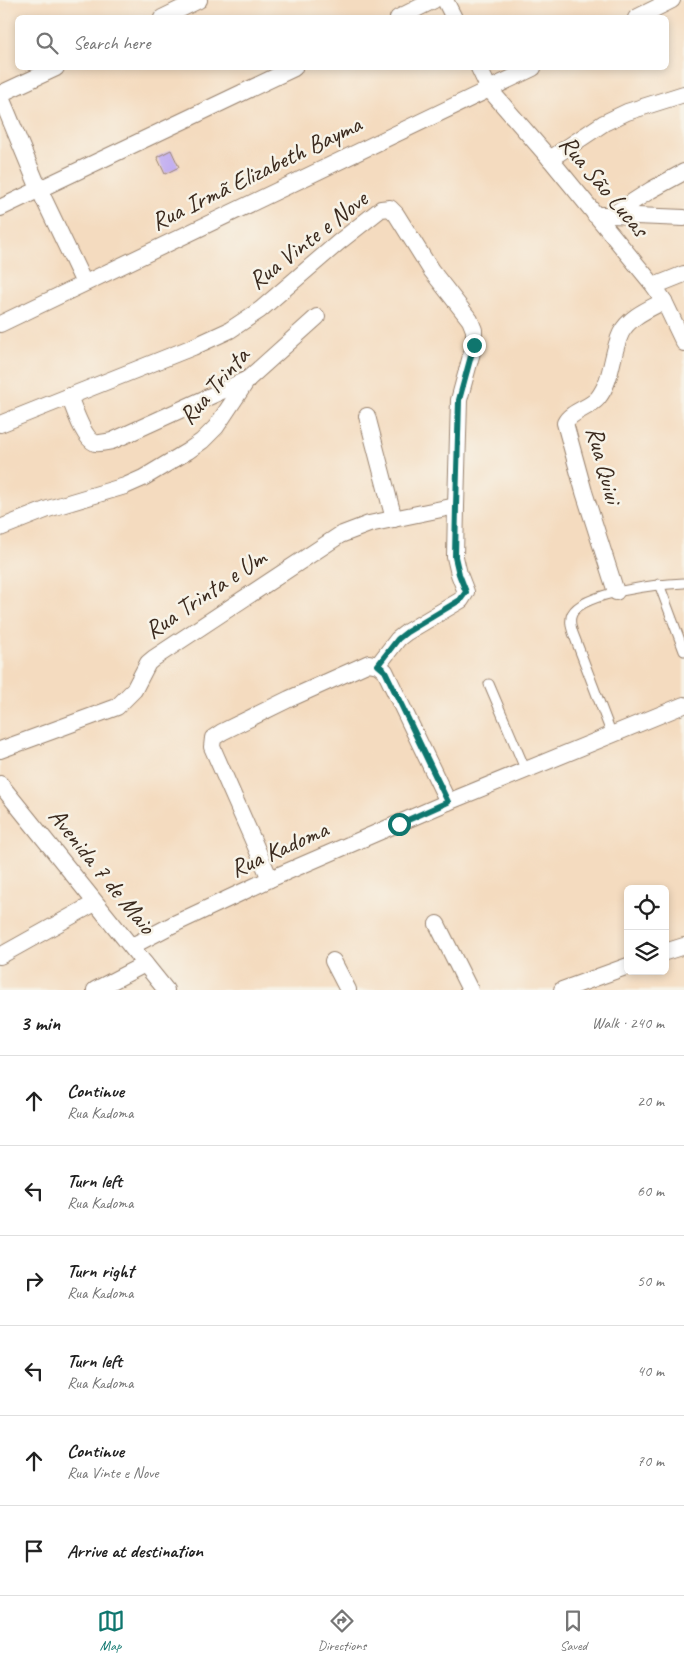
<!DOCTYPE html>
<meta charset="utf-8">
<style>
body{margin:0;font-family:Caveat,sans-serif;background:#f6f6f6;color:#222}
.controls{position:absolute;right:15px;bottom:15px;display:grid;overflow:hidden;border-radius:8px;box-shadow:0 2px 8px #0003}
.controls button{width:45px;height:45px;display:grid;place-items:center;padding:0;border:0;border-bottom:1px solid #e0e0e0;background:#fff;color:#222;font:25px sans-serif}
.stop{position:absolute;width:15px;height:15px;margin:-11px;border:4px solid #0f766e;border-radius:50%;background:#fff}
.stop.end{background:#0f766e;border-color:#fff;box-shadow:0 1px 5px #0008}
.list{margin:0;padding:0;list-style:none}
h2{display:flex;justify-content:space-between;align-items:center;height:65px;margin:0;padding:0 20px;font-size:21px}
h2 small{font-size:16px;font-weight:400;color:#767676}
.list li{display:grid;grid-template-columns:32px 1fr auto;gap:15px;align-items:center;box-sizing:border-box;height:90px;padding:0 20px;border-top:1px solid #e0e0e0}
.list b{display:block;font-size:19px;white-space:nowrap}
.list p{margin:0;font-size:16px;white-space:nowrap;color:#767676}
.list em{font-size:16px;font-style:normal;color:#767676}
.icon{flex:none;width:28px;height:28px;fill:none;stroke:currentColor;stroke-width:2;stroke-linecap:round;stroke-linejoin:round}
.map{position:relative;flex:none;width:684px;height:990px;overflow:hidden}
.search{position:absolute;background:#fff;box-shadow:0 2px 8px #0003;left:15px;right:15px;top:15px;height:55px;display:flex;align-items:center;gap:12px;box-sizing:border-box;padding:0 18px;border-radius:8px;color:#767676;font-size:19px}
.sheet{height:605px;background:#fff}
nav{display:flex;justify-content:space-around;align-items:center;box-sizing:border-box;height:70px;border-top:1px solid #e0e0e0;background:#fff;font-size:14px;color:#767676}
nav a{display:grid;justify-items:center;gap:2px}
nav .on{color:#0f766e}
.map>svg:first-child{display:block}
</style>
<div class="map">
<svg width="684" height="990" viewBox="0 0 684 990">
<rect width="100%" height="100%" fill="#f7f3e8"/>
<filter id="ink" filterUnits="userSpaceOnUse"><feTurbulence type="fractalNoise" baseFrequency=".02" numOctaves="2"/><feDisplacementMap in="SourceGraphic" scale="10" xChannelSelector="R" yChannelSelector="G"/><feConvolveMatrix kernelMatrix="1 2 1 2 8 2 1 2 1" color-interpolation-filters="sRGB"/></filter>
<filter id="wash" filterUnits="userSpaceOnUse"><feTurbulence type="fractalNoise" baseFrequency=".0096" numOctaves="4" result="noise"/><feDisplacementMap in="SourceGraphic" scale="20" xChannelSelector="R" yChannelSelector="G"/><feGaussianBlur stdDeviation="1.12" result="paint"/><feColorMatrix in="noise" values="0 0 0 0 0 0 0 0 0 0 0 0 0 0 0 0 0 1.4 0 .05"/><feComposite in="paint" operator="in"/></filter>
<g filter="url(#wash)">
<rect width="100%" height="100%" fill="#f4dbbf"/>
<g id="blocks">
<path fill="#c0acf1" d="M171,150L179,167L165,174L157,157Z"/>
</g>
</g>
<g filter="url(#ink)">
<use href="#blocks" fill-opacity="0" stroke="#98826e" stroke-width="1"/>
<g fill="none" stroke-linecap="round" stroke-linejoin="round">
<defs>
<g id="service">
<path d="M659,584L684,651"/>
<path d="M489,684L526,771"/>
<path d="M612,735L573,633C571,627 569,620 572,614C583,592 661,584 684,583"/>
</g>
<g id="minor">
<path d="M445,0L454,18"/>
<path d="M162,18L199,0"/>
<path d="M398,18L434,0"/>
<path d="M636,18L672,0"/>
<path d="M479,68L489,89L550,159L654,286L664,301L684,343"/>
<path d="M0,94L56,68"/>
<path d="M0,95L39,189L84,283"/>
<path d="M550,159L604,123L627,112L684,94"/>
<path d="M0,208L294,68"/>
<path d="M595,215H612L651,190L684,172"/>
<path d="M612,215L684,218"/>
<path d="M654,286L684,274"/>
<path d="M0,324L533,68"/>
<path d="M69,396C74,408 83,438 95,443C100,444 106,442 112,441L248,379"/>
<path d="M367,416L394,519"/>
<path d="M0,424L193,347L230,330L260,310L339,242L381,209L390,208L396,214L431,270L470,320L474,330V345L459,400L456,506L455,557L459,574L466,592L461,600L407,632L398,639L378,665"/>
<path d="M0,528L48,509L125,486L143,478L188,451L202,441L216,427L248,379L317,317"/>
<path d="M616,592L584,492L565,423C571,411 590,408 598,398C613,379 611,354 621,333C629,317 649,309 664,301"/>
<path d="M0,750L117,707L134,690L148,663L154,658L340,535L369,524L456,506"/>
<path d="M0,784L166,990"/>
<path d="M270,879L212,747L213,738L222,732L289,699L369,663L378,665L385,671L448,802"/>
<path d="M437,924L470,990"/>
<path d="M132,946L172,925L270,879L448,802L684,705"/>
<path d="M665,952L684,946"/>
<path d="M0,956L95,903"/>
<path d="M333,961L348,990"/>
<path d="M95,990L145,964"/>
<path d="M562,990L628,966"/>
</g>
</defs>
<use href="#service" stroke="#98826e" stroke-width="11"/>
<use href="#minor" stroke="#98826e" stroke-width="18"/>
<use href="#service" stroke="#fff" stroke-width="9"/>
<use href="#minor" stroke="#fff" stroke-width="16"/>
</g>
</g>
<g fill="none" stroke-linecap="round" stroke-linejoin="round" filter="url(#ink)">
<path stroke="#0f766e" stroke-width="6" d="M399,824L448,802L385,671L378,665L398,639L407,632L460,600L466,592L459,574L455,557L456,506L459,400L474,345"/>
</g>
<g text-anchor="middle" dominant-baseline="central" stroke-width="5" stroke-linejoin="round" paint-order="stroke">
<g font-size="25" fill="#3b2a1e" stroke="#f7f3e8">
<text transform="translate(256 173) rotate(-26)">Rua Irmã Elizabeth Bayma</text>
<text transform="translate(604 186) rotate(50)">Rua São Lucas</text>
<text transform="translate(308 240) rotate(-38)">Rua Vinte e Nove</text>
<text transform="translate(214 386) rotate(-49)">Rua Trinta</text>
<text transform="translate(604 465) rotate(75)">Rua Quiui</text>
<text transform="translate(205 594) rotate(-34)">Rua Trinta e Um</text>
<text transform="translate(279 849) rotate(-24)">Rua Kadoma</text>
<text transform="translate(102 871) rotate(51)">Avenida 7 de Maio</text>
</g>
</g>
</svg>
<div class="controls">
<button><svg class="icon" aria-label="locate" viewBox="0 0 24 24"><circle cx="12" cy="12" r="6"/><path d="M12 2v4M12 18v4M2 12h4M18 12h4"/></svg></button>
<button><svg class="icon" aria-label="layers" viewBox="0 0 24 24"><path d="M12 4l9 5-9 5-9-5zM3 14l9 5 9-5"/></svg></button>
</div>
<div class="stop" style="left:399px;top:824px"></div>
<div class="stop end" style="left:474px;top:345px"></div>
<div class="search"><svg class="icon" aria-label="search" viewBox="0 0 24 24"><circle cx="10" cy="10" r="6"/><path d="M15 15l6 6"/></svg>Search here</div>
</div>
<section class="sheet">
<h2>3 min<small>Walk · 240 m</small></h2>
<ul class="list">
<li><svg class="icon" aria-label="ahead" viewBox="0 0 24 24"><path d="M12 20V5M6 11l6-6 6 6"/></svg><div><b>Continue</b><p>Rua Kadoma</p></div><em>20 m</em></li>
<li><svg class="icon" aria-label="left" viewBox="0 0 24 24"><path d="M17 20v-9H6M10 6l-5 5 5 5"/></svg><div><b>Turn left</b><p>Rua Kadoma</p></div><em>60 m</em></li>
<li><svg class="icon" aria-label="right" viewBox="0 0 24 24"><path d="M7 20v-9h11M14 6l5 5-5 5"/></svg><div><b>Turn right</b><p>Rua Kadoma</p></div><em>50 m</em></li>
<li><svg class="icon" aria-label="left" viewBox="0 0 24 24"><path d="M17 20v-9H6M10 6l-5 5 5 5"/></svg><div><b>Turn left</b><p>Rua Kadoma</p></div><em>40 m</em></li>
<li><svg class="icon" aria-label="ahead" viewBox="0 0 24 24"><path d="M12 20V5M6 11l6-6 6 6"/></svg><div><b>Continue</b><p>Rua Vinte e Nove</p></div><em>70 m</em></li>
<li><svg class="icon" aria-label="arrive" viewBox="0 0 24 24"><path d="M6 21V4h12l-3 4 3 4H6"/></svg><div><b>Arrive at destination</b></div></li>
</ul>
</section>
<nav>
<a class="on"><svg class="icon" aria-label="map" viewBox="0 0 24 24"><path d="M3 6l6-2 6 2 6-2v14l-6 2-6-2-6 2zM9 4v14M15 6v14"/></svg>Map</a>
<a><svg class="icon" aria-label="directions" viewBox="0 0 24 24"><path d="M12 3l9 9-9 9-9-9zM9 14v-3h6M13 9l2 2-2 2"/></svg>Directions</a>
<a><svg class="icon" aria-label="saved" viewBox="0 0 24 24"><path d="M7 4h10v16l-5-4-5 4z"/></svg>Saved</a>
</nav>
